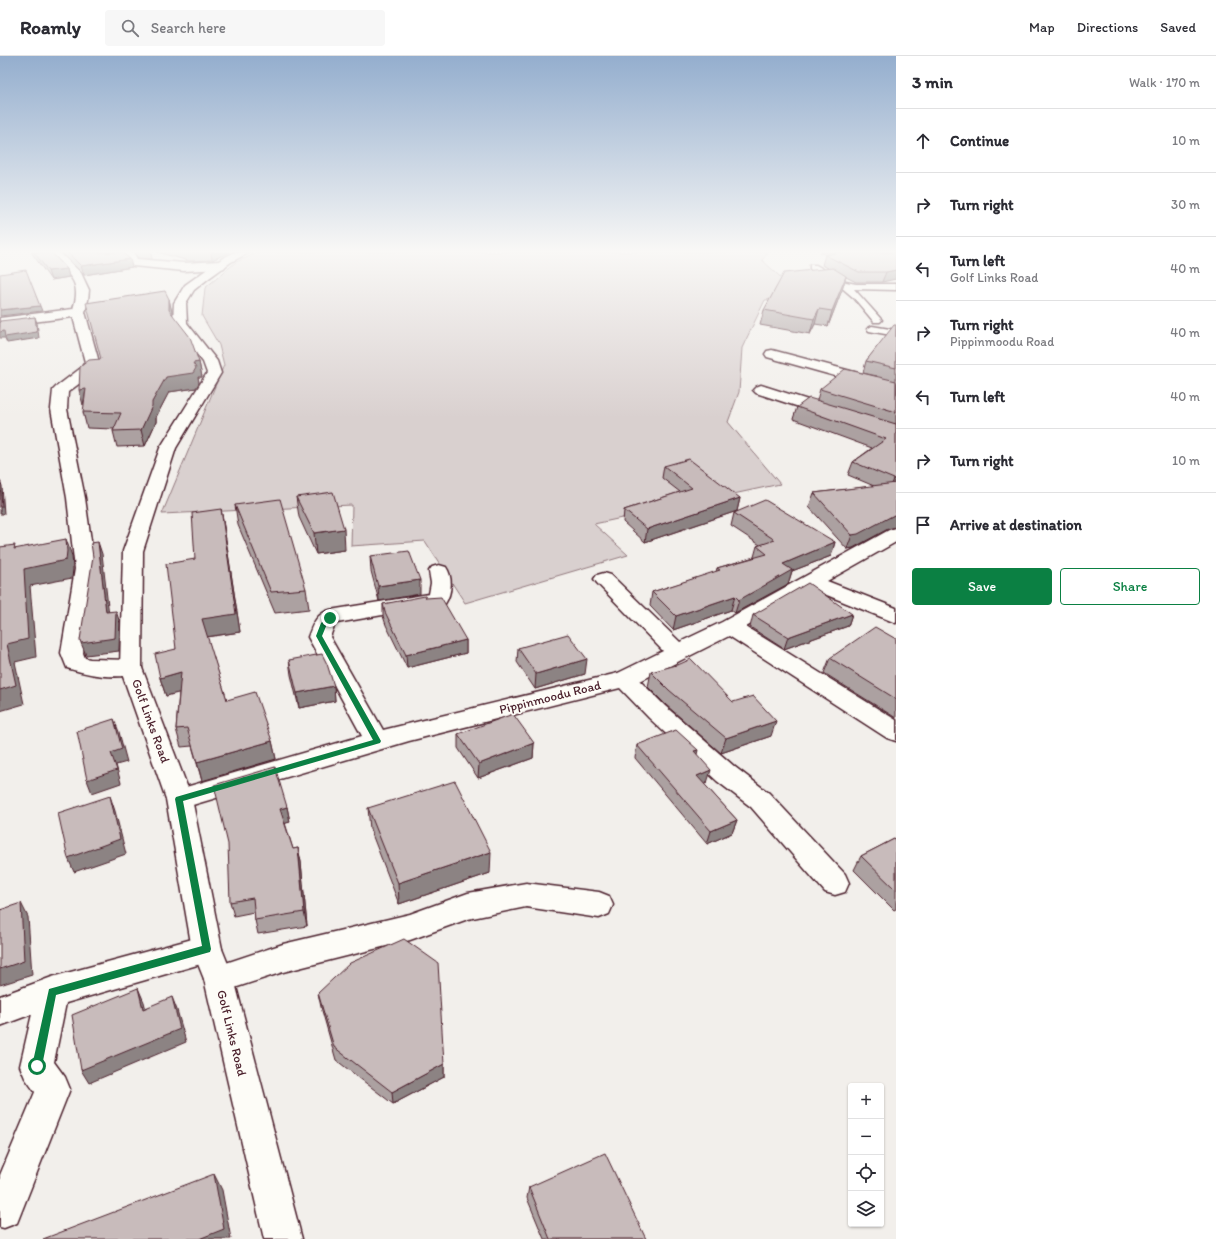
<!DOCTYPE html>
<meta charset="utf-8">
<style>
body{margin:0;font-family:Itim,sans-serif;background:#f7f7f7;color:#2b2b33}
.controls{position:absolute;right:12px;bottom:12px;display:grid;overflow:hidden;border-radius:4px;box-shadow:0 1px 3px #0004}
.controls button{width:36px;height:36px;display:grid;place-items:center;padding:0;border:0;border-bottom:1px solid #e1e1e2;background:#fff;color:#2b2b33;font:20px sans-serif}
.stop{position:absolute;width:12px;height:12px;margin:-9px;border:3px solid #0b8043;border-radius:50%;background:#fff}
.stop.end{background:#0b8043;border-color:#fff;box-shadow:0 1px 4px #0008}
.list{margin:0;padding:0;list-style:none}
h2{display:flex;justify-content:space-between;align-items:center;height:52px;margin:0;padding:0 16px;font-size:17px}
h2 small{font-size:13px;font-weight:400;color:#7c7c81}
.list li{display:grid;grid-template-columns:26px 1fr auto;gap:12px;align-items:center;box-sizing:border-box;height:64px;padding:0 16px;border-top:1px solid #e1e1e2}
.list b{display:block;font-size:15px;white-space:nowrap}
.list p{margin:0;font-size:13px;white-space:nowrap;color:#7c7c81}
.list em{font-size:13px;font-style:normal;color:#7c7c81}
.actions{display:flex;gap:8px;padding:12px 16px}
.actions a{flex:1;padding:9px 0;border:1px solid #0b8043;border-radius:4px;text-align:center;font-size:14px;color:#0b8043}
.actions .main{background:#0b8043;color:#fff}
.icon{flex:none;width:22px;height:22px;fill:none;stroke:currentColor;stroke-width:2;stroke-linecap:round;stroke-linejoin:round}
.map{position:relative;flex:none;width:896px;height:1183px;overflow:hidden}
header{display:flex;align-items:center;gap:24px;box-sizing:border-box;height:56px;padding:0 20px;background:#fff;border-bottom:1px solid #e1e1e2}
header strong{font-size:19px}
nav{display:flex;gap:22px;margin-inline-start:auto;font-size:14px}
.search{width:280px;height:36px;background:#f7f7f7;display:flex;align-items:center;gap:10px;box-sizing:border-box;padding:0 14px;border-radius:4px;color:#7c7c81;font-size:15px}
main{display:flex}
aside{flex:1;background:#fff}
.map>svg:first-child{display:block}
</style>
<header>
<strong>Roamly</strong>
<div class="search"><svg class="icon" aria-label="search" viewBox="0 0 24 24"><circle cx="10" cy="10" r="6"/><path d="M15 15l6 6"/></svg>Search here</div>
<nav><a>Map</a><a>Directions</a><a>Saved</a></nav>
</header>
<main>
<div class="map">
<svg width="896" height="1183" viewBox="0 0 896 1183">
<rect width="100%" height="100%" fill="#f2efeb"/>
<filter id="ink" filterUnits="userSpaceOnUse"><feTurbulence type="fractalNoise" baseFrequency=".025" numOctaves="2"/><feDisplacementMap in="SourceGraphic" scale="8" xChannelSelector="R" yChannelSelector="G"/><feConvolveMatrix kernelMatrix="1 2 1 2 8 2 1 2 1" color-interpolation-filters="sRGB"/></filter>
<g filter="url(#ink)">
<path fill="#d9d0cf" stroke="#92787d" d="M260,196H769L762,204L802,241L765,244L742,292L739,336L728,366L780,428L594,468L628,499L465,547L425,485L351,490L352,449L162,458L224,309L219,289L202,260L205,232L236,206Z"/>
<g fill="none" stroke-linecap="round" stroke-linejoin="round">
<defs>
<g id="service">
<path d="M810,209H816L846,226L856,228H896V234L854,233L880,262L882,264L880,266H874L854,242L840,230L810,213Z"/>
<path d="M872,270L896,274V280L869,275L867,273Z"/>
</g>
<g id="minor">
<path d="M47,196H59L81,217L89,234L88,244L85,256L99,306L92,318L68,336L67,353L85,442L95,513L83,597L85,602L90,603L131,604L139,607L142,612L139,617C116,624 89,619 67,612L61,597L75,513L67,442L51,353L53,334L56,331L81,312L85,306L73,261L0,270V262L73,253C84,220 63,218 47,196Z"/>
<path d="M121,196H133L137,203L184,207L220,205L224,206L226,209L224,212L220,213L184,215L133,210L129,208Z"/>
<path d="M772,294L896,327V337L767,301L765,298L767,295Z"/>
<path d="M761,329L836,353L838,356L836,359L830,361L756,337L753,334L756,331Z"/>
<path d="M896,472V486L827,525L896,552V567L812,533L746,571L896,664V685L887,682L729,580L640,625L665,650L735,711L769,737L845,818L849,827L845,836L835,839L825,836L751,751L717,725L649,662L620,632L409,685L179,753L170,750L166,743L170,736L179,733L362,680L308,581C313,568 316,558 330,554L429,538L431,527L429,515L432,511L439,509L446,511C453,521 452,537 445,548L337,567L334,570L330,581L383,674L618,617L663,595L597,527L594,523L597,519L604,517L611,519L680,586L722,566L889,474Z"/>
<path d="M526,827L599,836L609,840L613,849L609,858L599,862L526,851L468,863L410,884L283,916L219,937L208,933L204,923L208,913L283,888L410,858L468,837Z"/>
<path d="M207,879L218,883L222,893L218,903L66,947L54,1006L65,1021L70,1033L17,1167L4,1172L0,1171V1119L35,1036L25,1022L20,1010L32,958L0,970V940L52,921Z"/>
</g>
<path id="tertiary" d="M235,196H250L231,206L209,222L194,234L186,247L187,267L217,305L221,317L176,392L143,495L142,612L192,743L222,893L234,923L302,1183H264L204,923L192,893L166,743L120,612L123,495L160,392L207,317L203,306L173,267L174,247L185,229L223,202Z"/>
</defs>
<use href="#service" stroke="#4a1f2b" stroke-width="3"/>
<use href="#minor" stroke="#4a1f2b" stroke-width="3"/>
<use href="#tertiary" stroke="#4a1f2b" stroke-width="3"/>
<use href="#service" fill="#fdfcf7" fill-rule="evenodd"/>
<use href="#minor" fill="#fdfcf7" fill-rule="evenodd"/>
<use href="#tertiary" fill="#fdfcf7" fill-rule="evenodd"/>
</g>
<g fill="#aca1a1" stroke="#4a1f2b">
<path d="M31,196H51L67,213L69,221L51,224Z"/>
<path d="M61,196H123L132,211L84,219Z"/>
<path d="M134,196H151L152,203L138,202Z"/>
<path d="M157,196H230L212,204L189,205Z"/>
<path d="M820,196H896L882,226H856L846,221L842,234L828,270L815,268L810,278L760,269L764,254L828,212L822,209L825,199Z"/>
<path d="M169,243L172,258L199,306L202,321H198L199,327L196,332L169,336L156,361V366L145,390L117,391L113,375L114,373L87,372L83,356Z"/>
<path d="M896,269V471L888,473L853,492L847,493L809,451L814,437L874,430L848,419L853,406L872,392L793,363L797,351L817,344L820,333L877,320L863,317L866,305Z"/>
<path d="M664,410L740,442L737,455L645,486L623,466L624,454L680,436L662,422Z"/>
<path d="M296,441L345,494L316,498L299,461Z"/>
<path d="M235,449L306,533L309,553L275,557L238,469Z"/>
<path d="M221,453L224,471L240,576L207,581L227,644L272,685L276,703L202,725L192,690L181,691L176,673L179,636L166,640L160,622L176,593L195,503Z"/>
<path d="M734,457L835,486L831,500L792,515L788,528L735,557L731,554L673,574L650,550L652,536L716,516L717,512L754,501L757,490L760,489L731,470Z"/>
<path d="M370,500L420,538L379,545L371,515Z"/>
<path d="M426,542L466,584V597L407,612L386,569L383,560V548Z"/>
<path d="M852,558L848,570L784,593L750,571L753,559Z"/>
<path d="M896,583V662L824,617L830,602Z"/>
<path d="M518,592L585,618L535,633L517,606Z"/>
<path d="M289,604L334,630L335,645L299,652L291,619Z"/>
<path d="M651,616L733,646L771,680L721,697L666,649L648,631Z"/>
<path d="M458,678L534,687L533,702L478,722L458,692Z"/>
<path d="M637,689L697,699L707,727L704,728L737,764L732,777L707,788L635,702Z"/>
<path d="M287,751L290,766L285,767L293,793L298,792L301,806L307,870L258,878L255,864L254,856L234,860L230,846Z"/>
<path d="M368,752L490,817L399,848L370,773Z"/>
<path d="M896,782V853L894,854L854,814L861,800Z"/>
<path d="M318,937L444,1008V1021L393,1048L336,1004L321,951Z"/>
<path d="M529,1131L646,1183H544L527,1142Z"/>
</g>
<g fill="#8c8383" stroke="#4a1f2b">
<path d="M211,196H230L212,204Z"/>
<path d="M130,203L132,211L84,219L81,210Z"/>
<path d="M67,213L69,221L51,224L48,215Z"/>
<path d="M896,214V223L882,226L886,216Z"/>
<path d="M846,220L842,234L828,270L832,255Z"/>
<path d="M169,243L172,256V268L169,254Z"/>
<path d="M40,250L42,255L0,260V254Z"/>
<path d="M819,253L815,268L810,278L814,263Z"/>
<path d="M35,261L37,267L39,282L7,287L5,282H0V276Z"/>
<path d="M199,306L202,321H198L199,327L196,332L169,336L156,361V366L145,390L141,374L152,346L166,321L193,307Z"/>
<path d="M86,333L83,349L79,334Z"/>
<path d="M896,422V431L889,436L894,423Z"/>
<path d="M0,424L2,430L4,458H0Z"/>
<path d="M740,442L737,455L645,486L647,473Z"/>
<path d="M221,453L224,471L240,576L206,581L202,563Z"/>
<path d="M896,458V471L888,473L853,492L847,493L852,479Z"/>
<path d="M344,473L345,494L316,498L314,477Z"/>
<path d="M66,483L72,500L73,513L72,522L30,530L36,601L15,606L24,648L0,655V634L7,588L24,513Z"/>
<path d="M98,486L102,498L110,568L106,556Z"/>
<path d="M835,486L831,500L792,515L788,528L735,557L739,544L783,508Z"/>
<path d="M420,524V538L379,545L378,530Z"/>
<path d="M735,540L731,554L673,574L676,560Z"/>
<path d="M116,555L120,567L119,595L86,599L81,587Z"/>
<path d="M852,558L848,570L784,593L788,581Z"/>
<path d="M466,584V597L407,612L406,599Z"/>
<path d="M587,603L585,618L535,633L536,618Z"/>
<path d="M181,616L186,635L166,640L160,622Z"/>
<path d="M334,630L335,645L299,652L297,637Z"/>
<path d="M114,663L119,676L127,706L116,709L121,727L92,737L87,724L111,697Z"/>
<path d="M776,665L771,680L721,697L726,682Z"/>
<path d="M272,685L276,703L202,725L197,706Z"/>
<path d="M534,687L533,702L478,722L479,708Z"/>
<path d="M698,694L695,707L694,695Z"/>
<path d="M711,714L707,727L694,733L697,720Z"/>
<path d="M110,740L115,755L126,798L74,816L68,802Z"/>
<path d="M287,751L290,766L283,768L280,753Z"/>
<path d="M737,764L732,777L707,788L711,775Z"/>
<path d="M298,792L301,806L307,870L304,856Z"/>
<path d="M491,796L490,817L399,848L398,827Z"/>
<path d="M21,847L28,861L32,919L0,929V913Z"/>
<path d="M138,932L144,946L149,966L143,953Z"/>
<path d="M172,941L177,954L186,986L89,1027L81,1014Z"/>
<path d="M444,1008V1021L393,1048L392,1036Z"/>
<path d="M214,1118L222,1134L231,1183H199Z"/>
</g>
<g fill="#c8bbbb" stroke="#4a1f2b">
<path d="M34,196H51L67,213L48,215Z"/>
<path d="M67,196H123L126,200L130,203L81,210Z"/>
<path d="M841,196H896V214L886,216H859L825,199Z"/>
<path d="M833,212L846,220L832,255L819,253L814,263L764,254L784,217Z"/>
<path d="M26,214L40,250L0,254V218Z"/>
<path d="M165,235L169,243V254L190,281L199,306L193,307L196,312L193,317L166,321L152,346V350L141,374L113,375L121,357L83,356L86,333L79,334L80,311L89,304L101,303L86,247Z"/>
<path d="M35,261L37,276L5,281L4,275L0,276V265Z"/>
<path d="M894,269H896V312L866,305Z"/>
<path d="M845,313L896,325V356L820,333Z"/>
<path d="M809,342L896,368V422L894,423L853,406L886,383L797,351Z"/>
<path d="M689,403L740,442L647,473L624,454L692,432L664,410Z"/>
<path d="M0,425L2,451H0Z"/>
<path d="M896,427V458L858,478L852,479L814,437Z"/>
<path d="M333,436L344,473L314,477L296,441Z"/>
<path d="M280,443L306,533L271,536L235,449Z"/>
<path d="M765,444L835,486L783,508L792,514L739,544L735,540L676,560L652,536L720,514L717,512L767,498L757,490L775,484L734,457Z"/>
<path d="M221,453L236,558L202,563L227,644L255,636L272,685L197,706L187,672L176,673L181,616L160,622L155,598L176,593L166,508L195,503L192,457Z"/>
<path d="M66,483L67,495L66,504L24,513L28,583L7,588L16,629L0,634V491L15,489L14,493Z"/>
<path d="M98,486L106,556L116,555L115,582L81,587L80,584L93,501L91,487Z"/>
<path d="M409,495L420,524L378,530L370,500Z"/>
<path d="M808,527L852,558L788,581L753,559Z"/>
<path d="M425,540L426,542L441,541L466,584L406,599L385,556L383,548Z"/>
<path d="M875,571L896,583V643L830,602Z"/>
<path d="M568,578L587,603L536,618L518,592Z"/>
<path d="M322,598L327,608L334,630L297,637L289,604Z"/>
<path d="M691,603L733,646L753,640L776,665L726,682L669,634L651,616L680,608Z"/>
<path d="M513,658L534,687L479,708L458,678Z"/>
<path d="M114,663L122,693L111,697L117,714L87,724L77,675Z"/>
<path d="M676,674L698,694L694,695L711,714L697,720L737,764L711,775L637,689Z"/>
<path d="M275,711L287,751L280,753L293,793L298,792L304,856L255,864L253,842L230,846L228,788L214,729Z"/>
<path d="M455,725L491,796L398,827L368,752Z"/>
<path d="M110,740L120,783L68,802L58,757Z"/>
<path d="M896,782V834L861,800Z"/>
<path d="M21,847L24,905L0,913V854Z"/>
<path d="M404,883L438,907L444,1008L392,1036L334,991L318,937L350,907Z"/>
<path d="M138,932L143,953L172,941L180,973L81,1014L72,959Z"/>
<path d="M605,1097L646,1183H550L529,1131Z"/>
<path d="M214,1118L224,1173L199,1183H43Z"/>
</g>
</g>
<linearGradient id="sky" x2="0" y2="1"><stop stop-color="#94aece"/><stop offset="0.54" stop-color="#f9f8f6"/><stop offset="1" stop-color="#f9f8f6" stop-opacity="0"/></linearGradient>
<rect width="896" height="362" fill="url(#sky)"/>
<path fill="#0b8043" d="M328,560L333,562L327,568L322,580L381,685L380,687L183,745L211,893L210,896L56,939L42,1010L40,1014L37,1015L33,1014L32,1010L49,933L202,890L175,743L176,741L373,684L316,580L321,567Z"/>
<g text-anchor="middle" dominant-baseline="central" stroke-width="3.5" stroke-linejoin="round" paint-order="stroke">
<g font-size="13" fill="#4a1f2b" stroke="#fdfcf7">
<text transform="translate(550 641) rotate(-14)">Pippinmoodu Road</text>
<text transform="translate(151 665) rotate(70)">Golf Links Road</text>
<text transform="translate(232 977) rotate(76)">Golf Links Road</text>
</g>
</g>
</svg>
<div class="controls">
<button>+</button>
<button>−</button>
<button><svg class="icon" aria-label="locate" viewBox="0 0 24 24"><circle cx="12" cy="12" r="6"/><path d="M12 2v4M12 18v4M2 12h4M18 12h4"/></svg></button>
<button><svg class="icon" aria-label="layers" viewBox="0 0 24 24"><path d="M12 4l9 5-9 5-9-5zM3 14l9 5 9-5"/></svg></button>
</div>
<div class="stop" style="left:37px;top:1010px"></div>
<div class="stop end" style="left:330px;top:562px"></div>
</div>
<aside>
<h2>3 min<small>Walk · 170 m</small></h2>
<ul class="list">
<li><svg class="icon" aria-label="ahead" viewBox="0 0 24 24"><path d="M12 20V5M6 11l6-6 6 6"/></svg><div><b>Continue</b></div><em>10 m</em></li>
<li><svg class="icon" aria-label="right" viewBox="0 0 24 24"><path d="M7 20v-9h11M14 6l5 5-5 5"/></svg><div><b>Turn right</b></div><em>30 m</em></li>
<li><svg class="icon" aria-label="left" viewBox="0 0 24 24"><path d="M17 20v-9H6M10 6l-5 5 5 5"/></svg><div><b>Turn left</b><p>Golf Links Road</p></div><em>40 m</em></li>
<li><svg class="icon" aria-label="right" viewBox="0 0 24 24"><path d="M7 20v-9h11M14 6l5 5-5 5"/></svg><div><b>Turn right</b><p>Pippinmoodu Road</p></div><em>40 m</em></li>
<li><svg class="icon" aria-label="left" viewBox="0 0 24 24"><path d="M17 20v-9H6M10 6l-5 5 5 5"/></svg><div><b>Turn left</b></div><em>40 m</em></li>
<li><svg class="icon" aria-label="right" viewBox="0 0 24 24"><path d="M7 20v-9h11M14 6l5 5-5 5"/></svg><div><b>Turn right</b></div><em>10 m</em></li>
<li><svg class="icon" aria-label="arrive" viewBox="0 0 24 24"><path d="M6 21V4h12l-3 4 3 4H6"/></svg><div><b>Arrive at destination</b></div></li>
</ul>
<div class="actions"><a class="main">Save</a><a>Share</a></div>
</aside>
</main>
